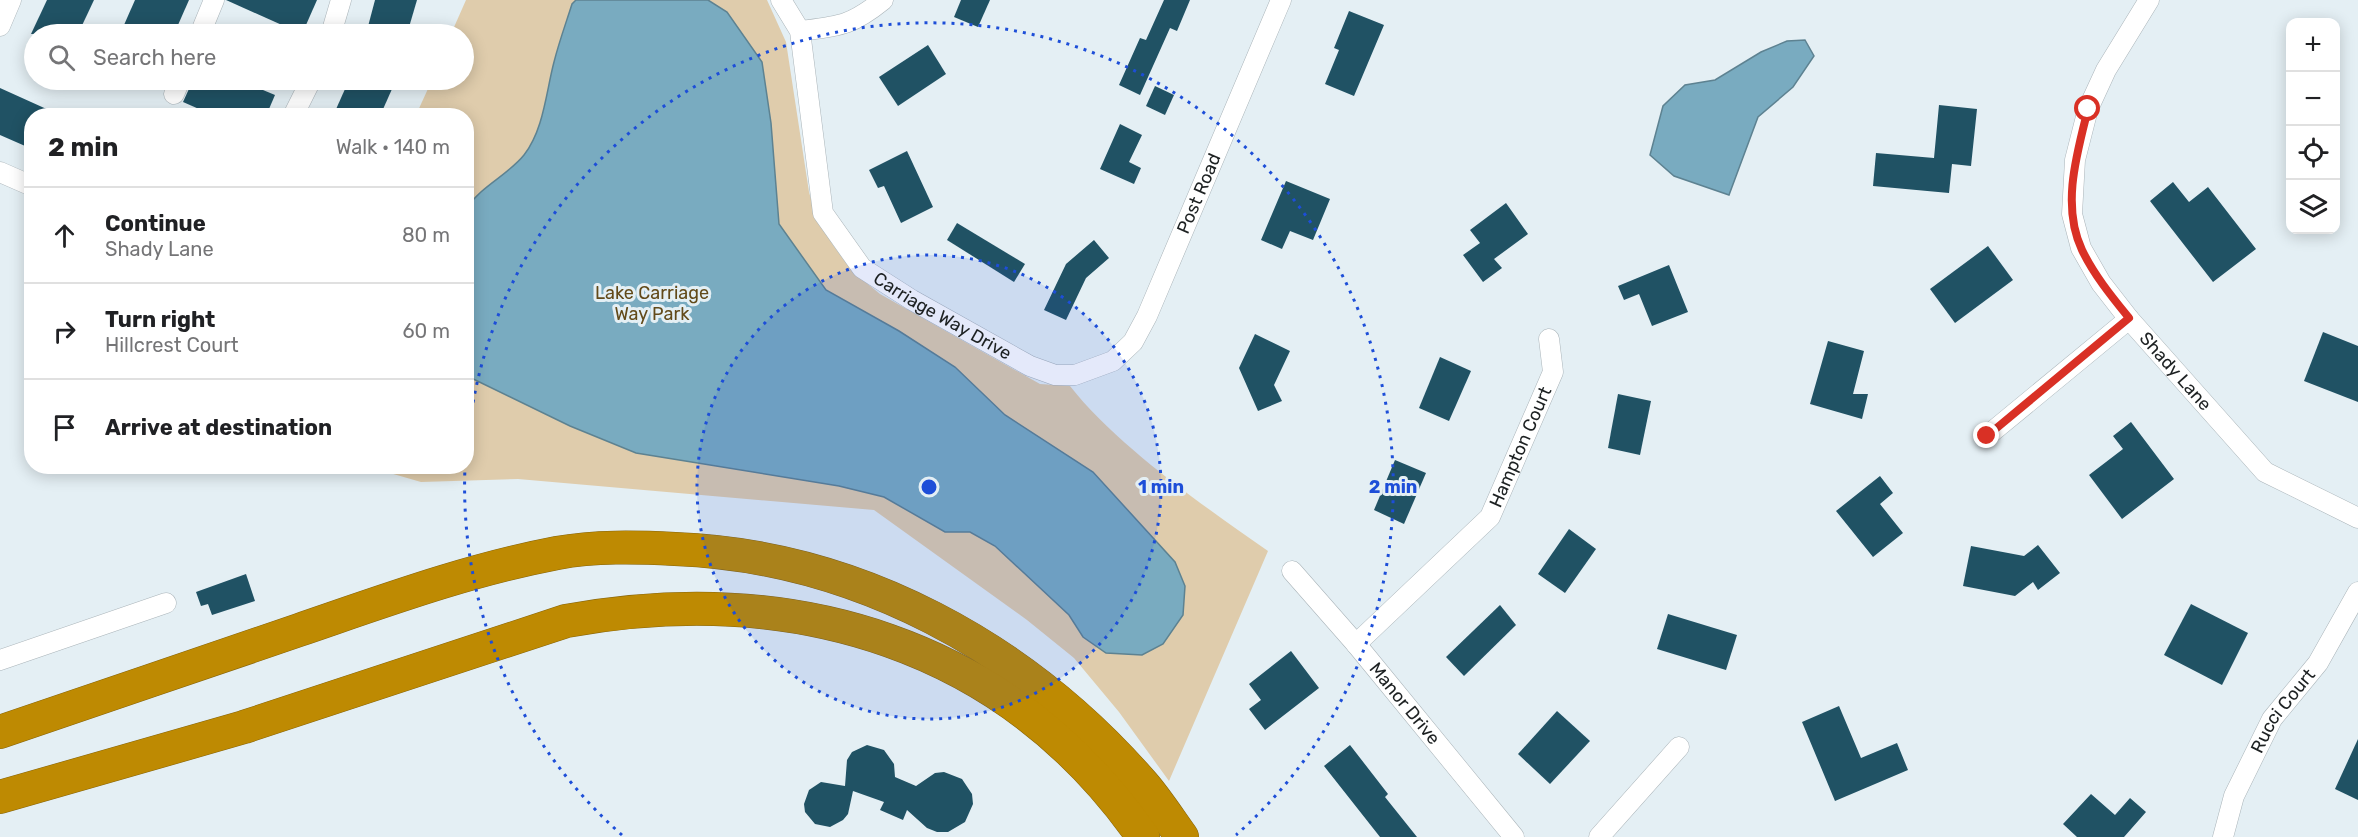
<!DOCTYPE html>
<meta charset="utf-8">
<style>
body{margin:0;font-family:Rubik,sans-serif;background:#f2f2f2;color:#202124}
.controls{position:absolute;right:18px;top:18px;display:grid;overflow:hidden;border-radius:12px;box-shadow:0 3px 15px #0003}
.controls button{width:54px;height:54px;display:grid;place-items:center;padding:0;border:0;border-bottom:2px solid #e0e0e0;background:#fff;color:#202124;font:30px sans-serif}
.stop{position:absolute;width:18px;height:18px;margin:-14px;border:4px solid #d93025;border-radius:50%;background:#fff}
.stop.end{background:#d93025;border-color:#fff;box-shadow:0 2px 6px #0008}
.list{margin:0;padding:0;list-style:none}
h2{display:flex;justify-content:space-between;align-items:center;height:78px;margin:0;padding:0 24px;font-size:26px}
h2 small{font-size:20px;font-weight:400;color:#757577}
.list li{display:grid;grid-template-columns:39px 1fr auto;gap:18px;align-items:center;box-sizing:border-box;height:96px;padding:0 24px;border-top:2px solid #e0e0e0}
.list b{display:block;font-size:22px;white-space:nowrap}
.list p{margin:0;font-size:20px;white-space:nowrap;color:#757577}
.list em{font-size:20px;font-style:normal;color:#757577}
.icon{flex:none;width:33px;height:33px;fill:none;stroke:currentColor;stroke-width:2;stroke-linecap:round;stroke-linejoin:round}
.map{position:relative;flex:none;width:2358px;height:837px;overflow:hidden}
.search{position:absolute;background:#fff;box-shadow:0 3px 15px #0003;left:24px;top:24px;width:450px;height:66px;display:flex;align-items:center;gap:15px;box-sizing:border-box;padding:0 21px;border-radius:33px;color:#757577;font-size:22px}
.panel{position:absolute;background:#fff;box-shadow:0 3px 15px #0003;left:24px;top:108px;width:450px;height:366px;border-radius:24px}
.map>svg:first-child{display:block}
</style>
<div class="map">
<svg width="2358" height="837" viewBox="0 0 2358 837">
<rect width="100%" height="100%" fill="#e4eff4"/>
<path fill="#dfccac" d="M466,0H767L786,42L809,192L815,213L833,245L852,271L880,294L1040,384L1070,386C1117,446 1205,507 1268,551L1169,781L1119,712L1074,658L1027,620L874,510L518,479L421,482L369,467L466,466V116L416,115L432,80H464V34H451Z"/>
<g fill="#79abc0" stroke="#5d8291" stroke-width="1.5">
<path d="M576,0H708L727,12L762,62L771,123L779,224L826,290L899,331L955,367L1005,415L1093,472L1175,562L1185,586L1183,615L1163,644L1142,655L1106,653L1083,637L1069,615L995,546L970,532H945L884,497L839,486L636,453L570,426L467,376V208C481,186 508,175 524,155C544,129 546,92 554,62C559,42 566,23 572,4Z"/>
<path d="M1805,40L1814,56L1793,87L1758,117L1729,195L1674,176L1650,155L1663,106L1685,85L1715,80L1761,52L1787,41Z"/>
</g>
<g fill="#205264">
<path d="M47,0H94L78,34H31Z"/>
<path d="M135,0H189L174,34H120Z"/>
<path d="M226,0H317L302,34Z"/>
<path d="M375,0H417L407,34H366Z"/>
<path d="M961,0H990L978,27L954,17Z"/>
<path d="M1164,0H1190L1177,31L1170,28L1140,95L1119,85L1140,38L1146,40Z"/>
<path d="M1349,11L1384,25L1354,96L1325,84L1339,50L1334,48Z"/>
<path d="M928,45L946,74L898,106L879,77Z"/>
<path d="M193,80H239L275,95L266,116H215L183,102Z"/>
<path d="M349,80H396L380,116H333Z"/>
<path d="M1155,86L1174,95L1165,115L1146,106Z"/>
<path d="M0,88L62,116H32V149L0,135Z"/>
<path d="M1939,105L1977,109L1971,166L1952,164L1949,193L1873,186L1876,153L1934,158Z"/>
<path d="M1120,124L1142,135L1129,162L1141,168L1134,184L1100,169Z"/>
<path d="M907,151L933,207L901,223L884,186L878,188L869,170Z"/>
<path d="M1286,181L1330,199L1313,240L1290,231L1282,249L1261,240Z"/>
<path d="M2173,182L2189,202L2208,187L2256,249L2213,282L2150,201Z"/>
<path d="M1506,203L1528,234L1494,259L1502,268L1483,282L1463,255L1480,243L1470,230Z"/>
<path d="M957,223L1025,264L1014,282L947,240Z"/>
<path d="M1094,240L1109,258L1086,278L1066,320L1044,310L1066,264Z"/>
<path d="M1988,246L2013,280L1955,323L1930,289Z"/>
<path d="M1669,265L1688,312L1652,326L1639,294L1624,300L1618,286Z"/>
<path d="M2323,332L2358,346V402L2304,381Z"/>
<path d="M1255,334L1290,351L1274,385L1282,401L1258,411L1239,368Z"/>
<path d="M1828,341L1864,351L1853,394H1868L1862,419L1810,404Z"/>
<path d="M1440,357L1471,371L1449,421L1419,408Z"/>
<path d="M1618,394L1651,401L1640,455L1608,448Z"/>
<path d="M2131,422L2174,479L2122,519L2089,475L2123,449L2113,436Z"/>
<path d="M1395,460L1426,473L1404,524L1374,510Z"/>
<path d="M1880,476L1893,493L1880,504L1903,533L1873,557L1836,511Z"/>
<path d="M1569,529L1596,549L1565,593L1538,574Z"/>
<path d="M2038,545L2060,573L2038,590L2033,582L2015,596L1963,586L1971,546L2024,556Z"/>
<path d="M246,574L255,601L212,615L208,604L201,606L196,592Z"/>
<path d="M2191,604L2248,633L2222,685L2164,655Z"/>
<path d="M1500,605L1516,625L1464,676L1446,657Z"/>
<path d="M1668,614L1737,635L1726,670L1657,649Z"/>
<path d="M1291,651L1319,688L1265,730L1249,709L1261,700L1249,684Z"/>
<path d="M1839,706L1861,758L1897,743L1908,770L1835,801L1802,722Z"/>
<path d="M1557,711L1590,741L1550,784L1518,754Z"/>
<path d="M2358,739V800L2335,789Z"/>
<path d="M867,745L884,750L894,764L895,777L916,786L935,773L944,772L962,779L972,794L973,804L965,822L948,832H937L927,828L907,810L903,820L880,810L884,802L853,791L848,814L843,820L830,827L815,824L805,812L804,804L809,790L821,782L845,786L847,760L852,752Z"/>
<path d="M1350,745L1388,794L1385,797L1417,837H1380L1324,766Z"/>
<path d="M2091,794L2115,815L2130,798L2146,812L2124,837H2077L2063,824Z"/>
</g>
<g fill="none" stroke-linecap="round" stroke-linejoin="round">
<defs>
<g id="street">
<path id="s1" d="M781,0L800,31L823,213L862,268L912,300L1030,366L1055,375H1075L1113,361L1133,342L1147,316L1281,0"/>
<path id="s2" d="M2149,0L2106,70L2088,109L2075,160L2072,214L2081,248L2101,283L2129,319L2265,472L2358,518"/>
<path d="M0,26L11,0"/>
<path d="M800,31C839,26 851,26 883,0"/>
<path d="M200,34L214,0"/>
<path d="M331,34L341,0"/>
<path d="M174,94L180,80"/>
<path d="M293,116L311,80"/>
<path d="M0,172L32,186"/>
<path d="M1987,436L2129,319"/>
<path id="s3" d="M1292,571L1356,644L1514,837"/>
<path id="s4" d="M1356,644L1490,517L1553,372L1549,339"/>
<path d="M0,660L166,603"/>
<path d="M1599,837L1679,747"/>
<path id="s5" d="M2223,837L2234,796L2272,719L2318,663L2358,592"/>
</g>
<g id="highway">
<path d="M0,732C100,698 199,664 299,630C384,601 468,570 557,553C595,546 636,547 675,549C857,556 1024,647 1143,784C1157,800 1169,819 1182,837"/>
<path d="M0,797L244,727L566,621C793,580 1007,642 1143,837"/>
</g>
</defs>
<use href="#street" stroke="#aab4b9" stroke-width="21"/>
<use href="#highway" stroke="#86650d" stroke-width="34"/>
<use href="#street" stroke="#fff" stroke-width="20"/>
<use href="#highway" stroke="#be8a02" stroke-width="33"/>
</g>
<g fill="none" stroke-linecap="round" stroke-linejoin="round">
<path stroke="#d93025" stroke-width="8" d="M1987,436L2129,318C2112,297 2094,275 2082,250C2061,206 2077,153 2088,109"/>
</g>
<circle cx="929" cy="487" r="232" fill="#1d4ed8" fill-opacity=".12"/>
<g fill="none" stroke="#1d4ed8" stroke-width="3" stroke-dasharray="3 6">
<circle cx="929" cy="487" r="232"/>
<path d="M622 835A464 464 0 0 1 465 467M467 447A464 464 0 1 1 1236 835"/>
</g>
<g text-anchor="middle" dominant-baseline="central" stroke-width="6" stroke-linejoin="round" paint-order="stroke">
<g font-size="18" fill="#1d2122" stroke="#e4eff4">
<text stroke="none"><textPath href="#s1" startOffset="759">Post Road</textPath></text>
<text stroke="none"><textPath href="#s1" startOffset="381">Carriage Way Drive</textPath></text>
<text stroke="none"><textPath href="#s2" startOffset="423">Shady Lane</textPath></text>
<text stroke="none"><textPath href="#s4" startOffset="261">Hampton Court</textPath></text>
<text stroke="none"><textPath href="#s3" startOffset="174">Manor Drive</textPath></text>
<text stroke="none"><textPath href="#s5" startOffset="141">Rucci Court</textPath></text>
</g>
<g font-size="18" fill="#624a19" stroke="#e4eff4">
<text x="652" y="293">Lake Carriage<tspan x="652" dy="21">Way Park</tspan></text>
</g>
</g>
<circle cx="929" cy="487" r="9" fill="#1d4ed8" stroke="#e4eff4" stroke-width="3"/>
<g font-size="18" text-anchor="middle" font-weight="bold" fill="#1d4ed8" stroke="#e4eff4" stroke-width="6" stroke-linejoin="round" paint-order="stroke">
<text x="1161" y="493">1 min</text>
<text x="1393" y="493">2 min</text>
</g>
</svg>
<div class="controls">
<button>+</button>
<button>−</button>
<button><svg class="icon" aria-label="locate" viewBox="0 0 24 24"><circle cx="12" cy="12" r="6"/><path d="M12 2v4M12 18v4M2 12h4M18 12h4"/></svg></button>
<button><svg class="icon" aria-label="layers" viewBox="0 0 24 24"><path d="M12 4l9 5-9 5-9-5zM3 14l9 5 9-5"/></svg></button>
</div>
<div class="stop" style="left:2088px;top:109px"></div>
<div class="stop end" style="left:1987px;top:436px"></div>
<div class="search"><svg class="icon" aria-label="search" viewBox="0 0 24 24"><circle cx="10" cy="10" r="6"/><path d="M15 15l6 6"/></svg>Search here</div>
<section class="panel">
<h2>2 min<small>Walk · 140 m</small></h2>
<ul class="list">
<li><svg class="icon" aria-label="ahead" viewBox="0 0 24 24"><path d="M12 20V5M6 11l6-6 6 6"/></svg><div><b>Continue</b><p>Shady Lane</p></div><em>80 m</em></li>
<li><svg class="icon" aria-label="right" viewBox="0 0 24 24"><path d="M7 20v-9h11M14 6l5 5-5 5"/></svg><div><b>Turn right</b><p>Hillcrest Court</p></div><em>60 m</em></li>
<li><svg class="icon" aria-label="arrive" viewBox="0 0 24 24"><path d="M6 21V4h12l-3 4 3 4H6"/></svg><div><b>Arrive at destination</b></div></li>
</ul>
</section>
</div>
